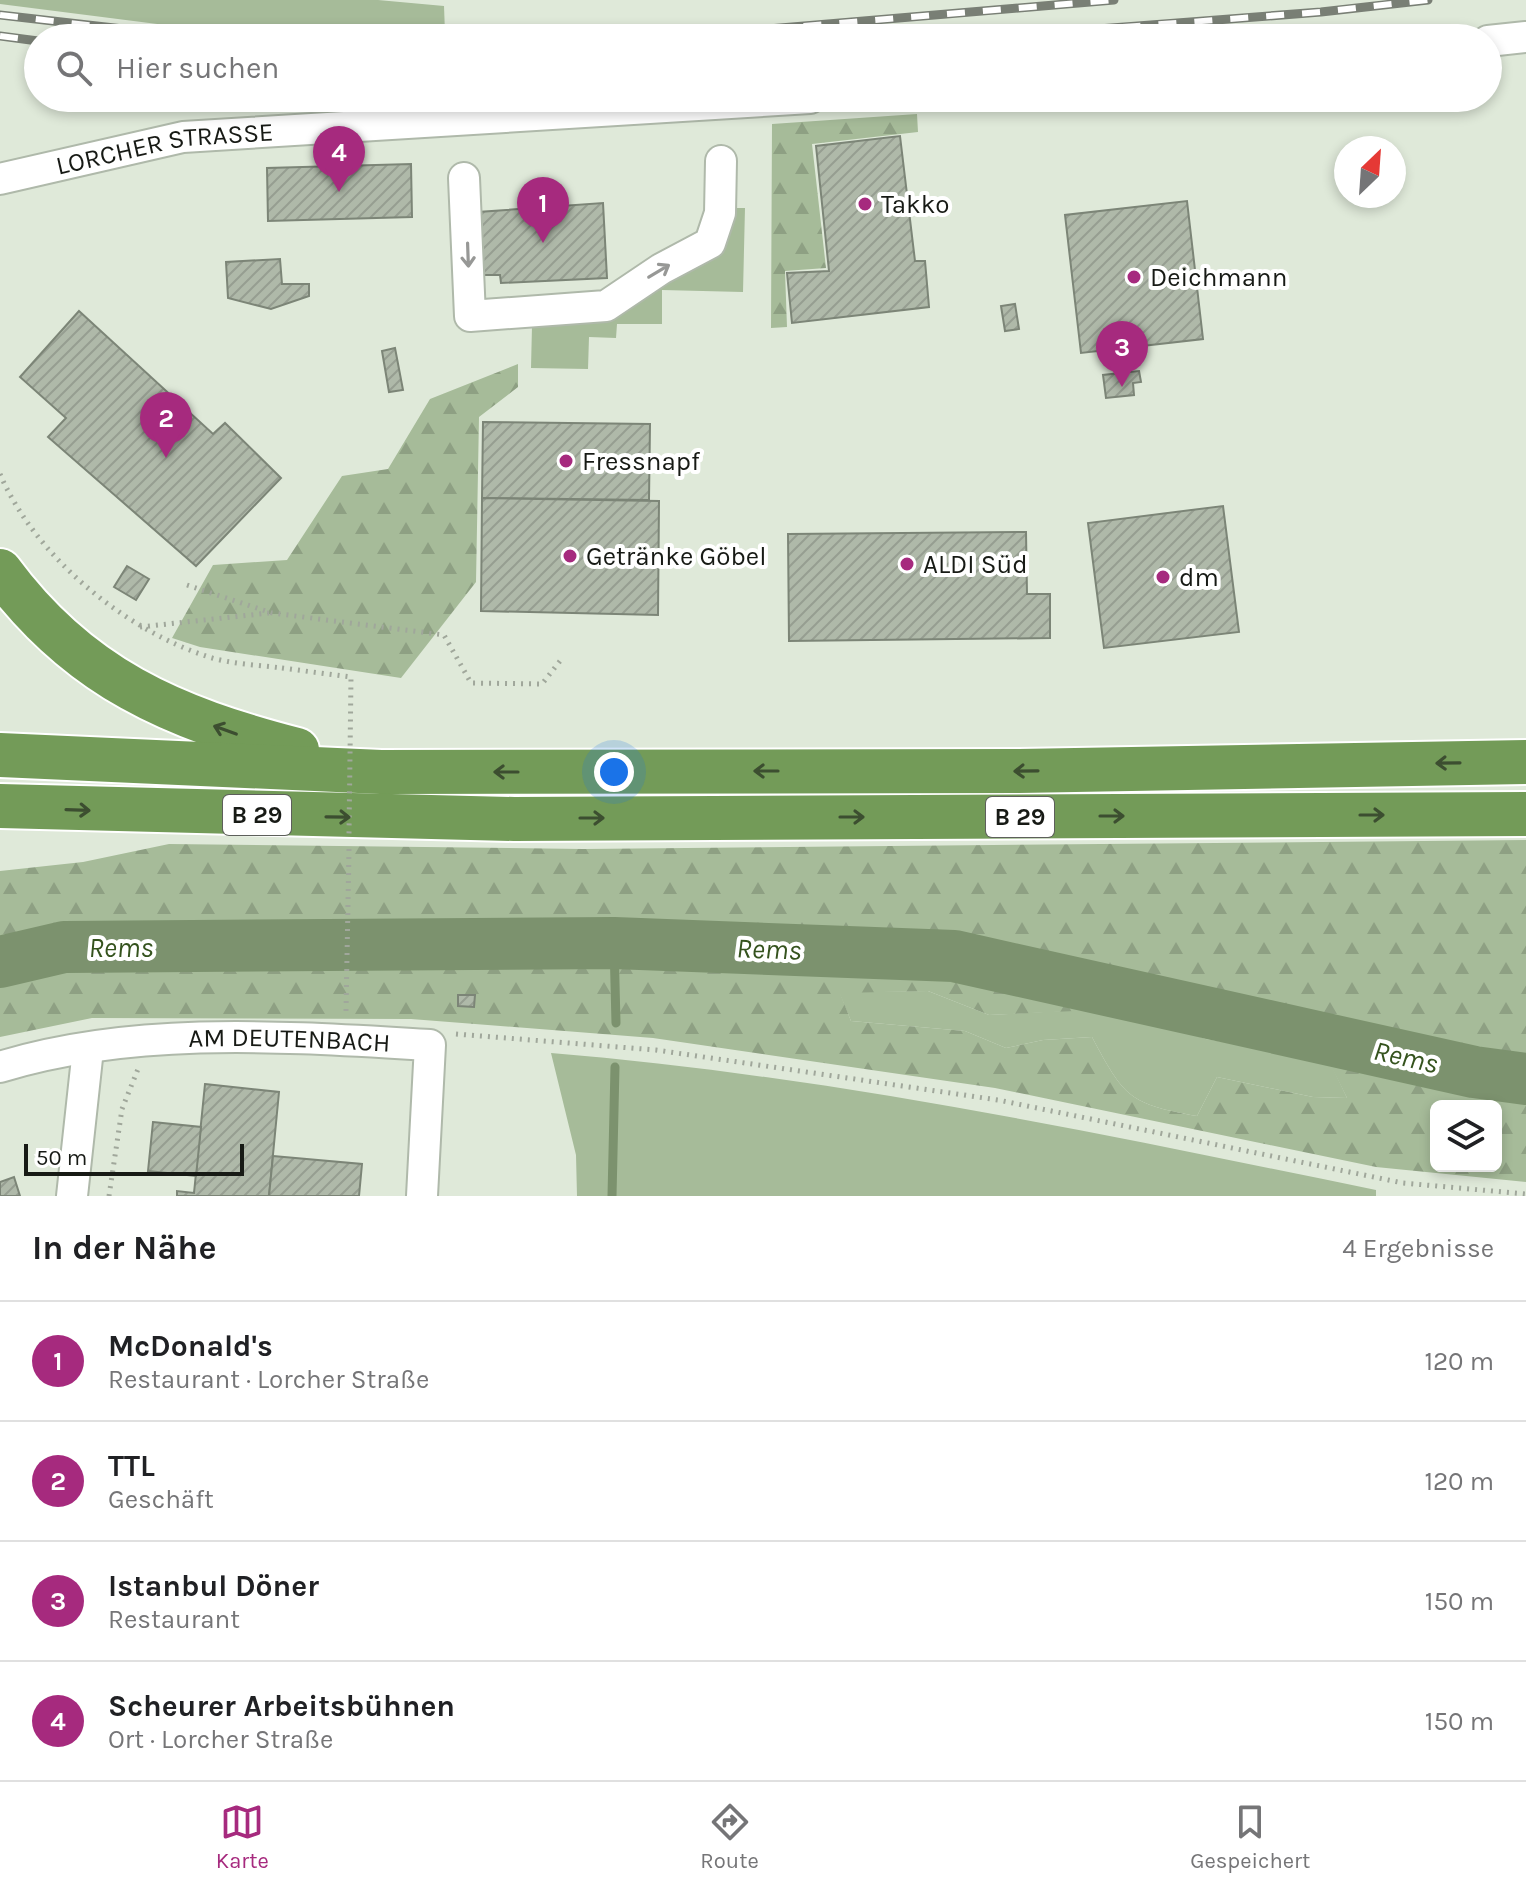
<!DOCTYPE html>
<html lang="de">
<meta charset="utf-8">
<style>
body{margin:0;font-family:Karla,sans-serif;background:#f6f6f6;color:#202124}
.controls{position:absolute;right:24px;bottom:24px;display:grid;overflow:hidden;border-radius:12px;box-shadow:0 4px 12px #0003}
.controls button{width:72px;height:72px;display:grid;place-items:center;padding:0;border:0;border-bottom:2px solid #e0e0e0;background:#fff;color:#202124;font:40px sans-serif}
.compass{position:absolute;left:1334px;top:136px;width:72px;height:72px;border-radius:50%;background:#fff;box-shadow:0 4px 12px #0003;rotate:25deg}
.scale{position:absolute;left:24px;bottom:20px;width:220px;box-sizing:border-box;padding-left:8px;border:4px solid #171a15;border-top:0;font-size:22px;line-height:28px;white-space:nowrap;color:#171a15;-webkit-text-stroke:6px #fff;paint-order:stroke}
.you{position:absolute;left:614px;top:772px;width:28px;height:28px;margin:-20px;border:6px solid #fff;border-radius:50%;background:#1a73e8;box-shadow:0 0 0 12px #1a73e833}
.badge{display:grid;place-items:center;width:52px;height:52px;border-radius:50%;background:#a62a7e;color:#fff;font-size:26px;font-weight:700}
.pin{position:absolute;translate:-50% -66px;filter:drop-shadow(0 2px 4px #0008)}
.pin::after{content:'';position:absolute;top:42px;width:28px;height:24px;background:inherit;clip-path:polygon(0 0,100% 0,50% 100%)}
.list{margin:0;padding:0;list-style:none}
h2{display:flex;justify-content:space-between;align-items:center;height:104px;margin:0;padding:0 32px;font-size:34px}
h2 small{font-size:26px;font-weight:400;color:#757577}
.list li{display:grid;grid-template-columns:52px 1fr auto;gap:24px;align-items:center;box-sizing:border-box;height:120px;padding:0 32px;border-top:2px solid #e0e0e0}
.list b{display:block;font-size:30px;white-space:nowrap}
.list p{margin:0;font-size:26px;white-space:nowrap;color:#757577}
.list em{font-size:26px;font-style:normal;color:#757577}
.icon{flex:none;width:44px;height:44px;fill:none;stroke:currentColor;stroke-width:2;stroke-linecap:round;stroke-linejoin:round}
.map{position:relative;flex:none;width:1526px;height:1196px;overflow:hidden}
.search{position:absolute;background:#fff;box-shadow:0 4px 12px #0003;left:24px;right:24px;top:24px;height:88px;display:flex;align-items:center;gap:20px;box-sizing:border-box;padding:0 28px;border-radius:44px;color:#757577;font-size:30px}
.sheet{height:584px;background:#fff}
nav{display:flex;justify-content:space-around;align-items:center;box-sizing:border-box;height:112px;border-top:2px solid #e0e0e0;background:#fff;font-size:22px;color:#757577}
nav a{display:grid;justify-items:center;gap:4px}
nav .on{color:#a62a7e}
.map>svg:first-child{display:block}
</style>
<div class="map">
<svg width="1526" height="1196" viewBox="0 0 1526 1196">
<defs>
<pattern id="forest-firs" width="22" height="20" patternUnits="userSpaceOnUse" patternTransform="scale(2)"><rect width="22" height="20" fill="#a6bb99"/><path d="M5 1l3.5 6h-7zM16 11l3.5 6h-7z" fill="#8ea083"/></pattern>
<pattern id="building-hatch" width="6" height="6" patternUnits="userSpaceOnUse" patternTransform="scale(2)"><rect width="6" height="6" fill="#afb9a9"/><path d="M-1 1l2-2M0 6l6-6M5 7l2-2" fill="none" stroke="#969e91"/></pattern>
</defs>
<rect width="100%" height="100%" fill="#dfe9d9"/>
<g fill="#a6bb99">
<path d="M0,0H378L444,6L445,33L165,25L0,4Z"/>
<path d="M728,208H745L743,292L662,290V324H617L616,338L589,337L588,369L531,368L532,326L608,316Z"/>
<path d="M928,991L989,1015L1117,1008L1206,1039L1329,1060L1347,1098L1313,1097L1217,1077L1197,1116C1129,1104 1124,1097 1092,1037L1043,1040L1006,1048L965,1031L851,1021L839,992Z"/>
<path d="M551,1053C830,1076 1103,1134 1376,1190V1196H577L576,1155Z"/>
</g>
<g fill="url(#forest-firs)" fill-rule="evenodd">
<path d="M917,114L918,132L812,144L826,268L785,271L787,327L771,328L772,124Z"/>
<path d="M518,364V387L479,417L476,582L401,678L200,647L172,638L213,565L287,560L342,476L388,469L430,399Z"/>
<path d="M1526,840V1182L1376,1167L995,1088L653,1038L411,1019L92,1018L0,1037V871L83,862L169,844L583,849ZM928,991L989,1015L1117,1009L1206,1039L1328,1060L1347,1098L1313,1097L1217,1077L1197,1116C1129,1104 1124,1097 1092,1037L1043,1040L1006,1048L965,1031L851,1021L840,993ZM1436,1106H1496V1166H1436Z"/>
</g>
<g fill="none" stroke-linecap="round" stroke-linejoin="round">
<g stroke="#7c926e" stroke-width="9">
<path d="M614,943L616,1023"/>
<path d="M612,1196L615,1067"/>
</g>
<path stroke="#7c926e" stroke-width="52" d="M0,962L64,947L614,943L954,956L1474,1072L1526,1079"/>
</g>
<g fill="url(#building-hatch)" stroke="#7c8577" stroke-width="2">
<path d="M900,136L915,261H925L929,307L792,323L787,273L829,271L816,146Z"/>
<path d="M411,164L412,217L268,221L267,168Z"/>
<path d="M1187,201L1203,339L1081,353L1065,215Z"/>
<path d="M603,203L607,278L501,283L500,275H482L478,212Z"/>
<path d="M280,259L282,284H309V296L271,309L228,298L226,262Z"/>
<path d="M1015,304L1019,329L1005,331L1001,306Z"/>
<path d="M79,311L213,434L225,423L281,478L196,566L48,437L66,418L20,377Z"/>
<path d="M395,348L403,390L389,392L382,351Z"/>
<path d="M1139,371L1141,382L1133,383L1134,395L1106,398L1103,375Z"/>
<path d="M483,422L650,424L649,500L482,498Z"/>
<path d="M482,498L659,501L658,615L481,611Z"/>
<path d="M1223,506L1239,632L1104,648L1088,523Z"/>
<path d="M1026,532L1027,594H1050V638L789,641L788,534Z"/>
<path d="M127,566L149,579L136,600L114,587Z"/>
<path d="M458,995H475L474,1007L458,1006Z"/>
<path d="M205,1084L279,1092L269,1196H177V1191L194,1193Z"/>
<path d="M153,1122L201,1127L196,1176L148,1171Z"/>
<path d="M273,1156L362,1164L359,1196H269Z"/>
<path d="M14,1177L20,1196H0V1182Z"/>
</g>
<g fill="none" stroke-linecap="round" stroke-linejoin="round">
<defs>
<g id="minor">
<path d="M1488,41L1526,37"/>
<path d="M464,178L470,316L606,306L661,269L710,243L720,213L721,161"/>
<path id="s1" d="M0,179L183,137L810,98"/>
<path id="s2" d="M0,1067C137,1025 288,1037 430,1045L422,1196"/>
<path d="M72,1196L88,1049"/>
</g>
<g id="highway">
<path d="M0,571C79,678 173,718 297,750"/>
<path d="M0,755L381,772L1019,771L1526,762"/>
<path d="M0,806L514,819L1526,814"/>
</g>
</defs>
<use href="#minor" stroke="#afb9aa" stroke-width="34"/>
<use href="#highway" stroke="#fff" stroke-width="48"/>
<g stroke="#a0a79b" stroke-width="5" stroke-dasharray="2 6" stroke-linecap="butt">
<path d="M0,474C35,556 124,630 209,657C231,664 258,665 282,668"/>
<path d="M187,585L272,613L444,635L471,683L542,684L560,661"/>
<path d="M140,627L269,613"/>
<path d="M346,1011L349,849"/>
<path d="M456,1034L656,1050L998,1100L1403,1183L1526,1194"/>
<path d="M109,1196L122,1109L138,1069"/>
</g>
<use href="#minor" stroke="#fff" stroke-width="30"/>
<use href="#highway" stroke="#739b58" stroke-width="44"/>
<defs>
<g id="rail">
<path d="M0,15L202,38"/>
<path d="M0,36L38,41"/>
<path d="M660,38L1114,0"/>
<path d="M979,38L1321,12L1428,0"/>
</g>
</defs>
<use href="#rail" stroke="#797f75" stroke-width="9"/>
<use href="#rail" stroke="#fff" stroke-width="6" stroke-dasharray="18" stroke-linecap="butt"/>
<path stroke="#a0a79b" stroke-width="5" stroke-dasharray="2 6" stroke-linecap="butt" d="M282,668L351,677L349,834"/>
</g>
<defs><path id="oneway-shaft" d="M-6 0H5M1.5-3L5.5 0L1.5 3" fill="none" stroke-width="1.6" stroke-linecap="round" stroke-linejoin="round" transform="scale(2)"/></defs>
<g stroke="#979896">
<use href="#oneway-shaft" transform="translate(468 255) rotate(88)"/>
<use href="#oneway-shaft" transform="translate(659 271) rotate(-31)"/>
</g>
<g stroke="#3c4e30">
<use href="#oneway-shaft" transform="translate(225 730) rotate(-160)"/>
<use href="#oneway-shaft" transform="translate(1448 763) rotate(179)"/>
<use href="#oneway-shaft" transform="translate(766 771) rotate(180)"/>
<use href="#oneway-shaft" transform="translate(1026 771) rotate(179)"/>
<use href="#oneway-shaft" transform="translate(506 772) rotate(180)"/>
<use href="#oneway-shaft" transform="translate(78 810) rotate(2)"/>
<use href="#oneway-shaft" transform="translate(1372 815)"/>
<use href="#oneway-shaft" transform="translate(1112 816)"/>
<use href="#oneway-shaft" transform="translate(338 817) rotate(1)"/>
<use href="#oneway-shaft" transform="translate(852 817)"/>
<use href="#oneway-shaft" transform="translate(592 818)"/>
</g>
<g fill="#a62a7e" stroke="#fff" stroke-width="3">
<circle cx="865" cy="204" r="8"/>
<circle cx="1134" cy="277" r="8"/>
<circle cx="566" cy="461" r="8"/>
<circle cx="570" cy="556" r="8"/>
<circle cx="907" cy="564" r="8"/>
<circle cx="1163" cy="577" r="8"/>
</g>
<g text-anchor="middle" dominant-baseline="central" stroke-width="8" stroke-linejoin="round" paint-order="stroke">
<g fill="#fff" stroke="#5d5f5b" stroke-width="2">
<rect x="223" y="795" width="68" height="40" rx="6"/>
<rect x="986" y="797" width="68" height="40" rx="6"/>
</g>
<g font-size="24" font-weight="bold" fill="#171a15">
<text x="257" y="815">B 29</text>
<text x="1020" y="817">B 29</text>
</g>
<g font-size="26" fill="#171a15" stroke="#fff">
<text stroke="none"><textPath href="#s1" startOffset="168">LORCHER STRASSE</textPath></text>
<text stroke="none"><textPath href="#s2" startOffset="292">AM DEUTENBACH</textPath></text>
</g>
<g font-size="26" fill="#171a15" stroke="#fff" text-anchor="start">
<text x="881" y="204">Takko</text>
<text x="1150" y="277">Deichmann</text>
<text x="582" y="461">Fressnapf</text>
<text x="586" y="556">Getränke Göbel</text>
<text x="923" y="564">ALDI Süd</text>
<text x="1179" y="577">dm</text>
</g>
<g font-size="28" font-style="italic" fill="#35531e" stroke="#fff">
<text x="121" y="947">Rems</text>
<text transform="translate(769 949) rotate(2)">Rems</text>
<text transform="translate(1406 1057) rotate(13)">Rems</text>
</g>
</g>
</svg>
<div class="controls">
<button><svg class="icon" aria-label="layers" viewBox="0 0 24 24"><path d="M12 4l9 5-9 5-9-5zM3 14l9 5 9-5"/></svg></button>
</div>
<svg class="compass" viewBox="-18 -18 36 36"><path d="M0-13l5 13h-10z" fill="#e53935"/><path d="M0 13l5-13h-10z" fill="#757577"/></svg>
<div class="scale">50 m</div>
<div class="you"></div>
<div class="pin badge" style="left:543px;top:243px">1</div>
<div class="pin badge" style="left:166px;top:458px">2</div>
<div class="pin badge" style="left:1122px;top:387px">3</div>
<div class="pin badge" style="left:339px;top:192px">4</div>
<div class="search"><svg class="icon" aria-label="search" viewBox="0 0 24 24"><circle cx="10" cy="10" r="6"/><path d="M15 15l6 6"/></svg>Hier suchen</div>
</div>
<section class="sheet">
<h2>In der Nähe<small>4 Ergebnisse</small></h2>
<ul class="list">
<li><span class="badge">1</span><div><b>McDonald's</b><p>Restaurant · Lorcher Straße</p></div><em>120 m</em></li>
<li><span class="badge">2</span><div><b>TTL</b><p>Geschäft</p></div><em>120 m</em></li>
<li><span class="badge">3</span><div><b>Istanbul Döner</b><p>Restaurant</p></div><em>150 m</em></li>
<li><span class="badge">4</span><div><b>Scheurer Arbeitsbühnen</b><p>Ort · Lorcher Straße</p></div><em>150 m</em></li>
</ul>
</section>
<nav>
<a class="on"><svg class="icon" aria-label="map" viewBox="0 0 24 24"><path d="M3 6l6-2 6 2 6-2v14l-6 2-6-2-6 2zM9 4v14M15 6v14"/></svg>Karte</a>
<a><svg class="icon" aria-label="directions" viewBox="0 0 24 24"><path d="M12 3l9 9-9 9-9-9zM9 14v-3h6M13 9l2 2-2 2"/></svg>Route</a>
<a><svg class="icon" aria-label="saved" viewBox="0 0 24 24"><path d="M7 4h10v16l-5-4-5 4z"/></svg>Gespeichert</a>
</nav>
